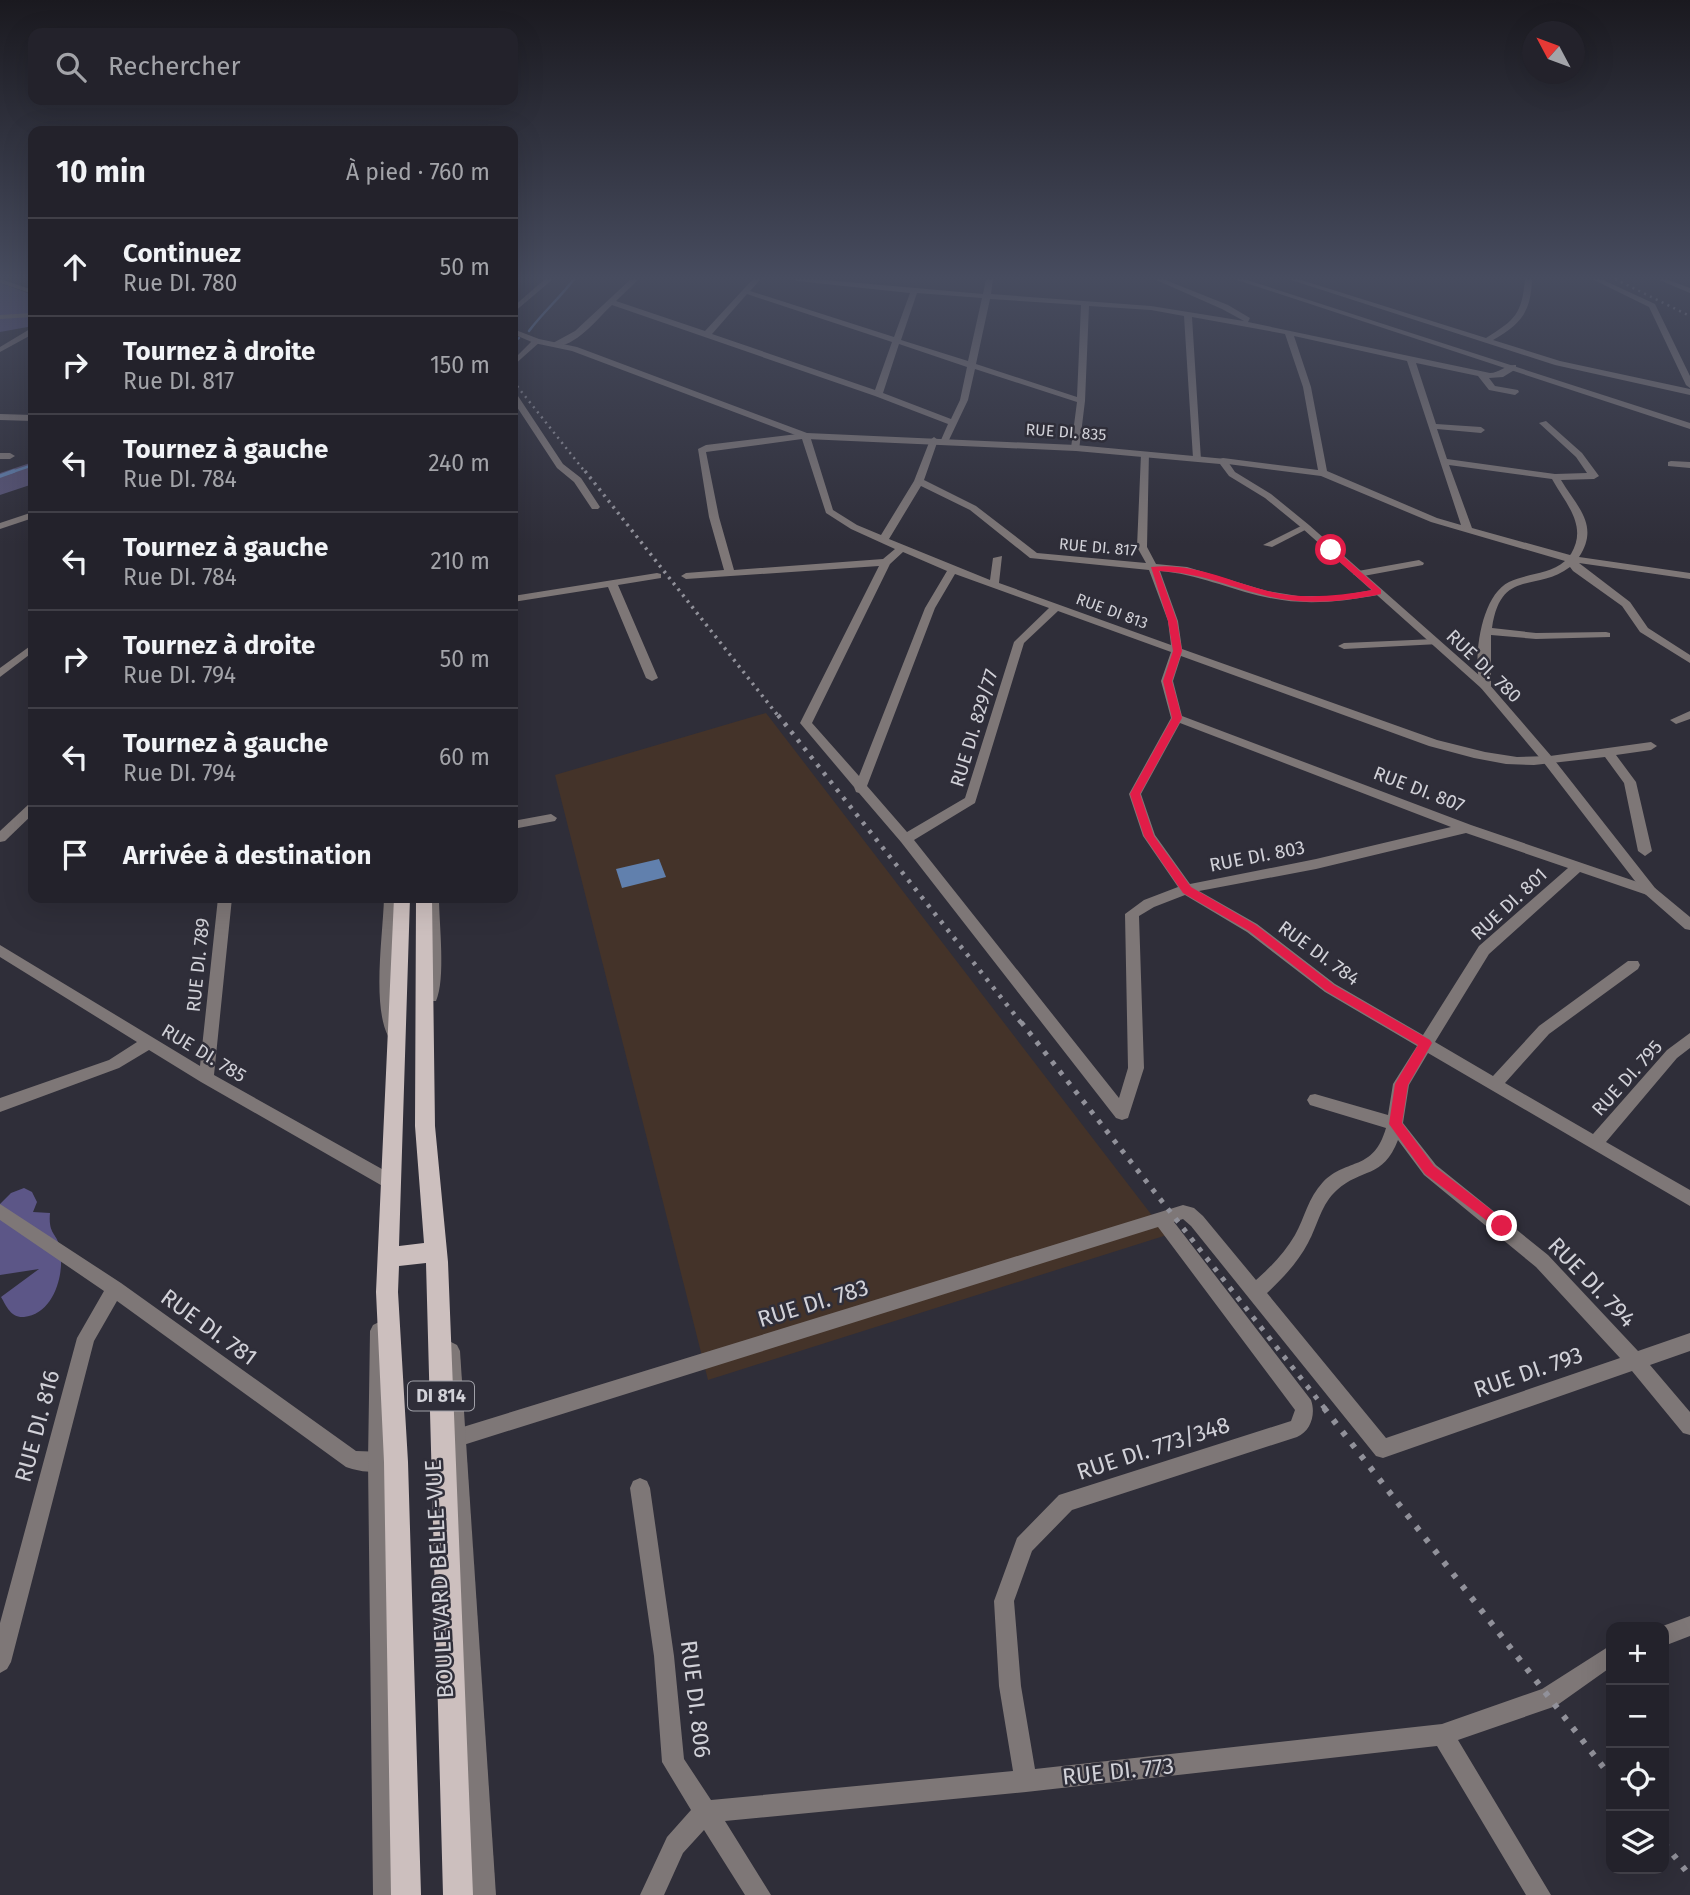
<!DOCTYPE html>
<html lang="fr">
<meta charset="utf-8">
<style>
body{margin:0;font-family:"Fira Sans",sans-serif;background:#2f2f37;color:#f1f3f6}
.controls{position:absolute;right:21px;bottom:21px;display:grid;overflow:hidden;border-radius:14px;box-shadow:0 7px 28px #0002}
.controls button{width:63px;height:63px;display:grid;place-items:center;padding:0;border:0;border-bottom:2px solid #403f47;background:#23222b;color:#f1f3f6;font:35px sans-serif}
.compass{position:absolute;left:1522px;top:21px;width:63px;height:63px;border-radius:50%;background:#23222b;box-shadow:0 7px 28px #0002;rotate:311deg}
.stop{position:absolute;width:21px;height:21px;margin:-16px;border:5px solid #e11d48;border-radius:50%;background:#fff}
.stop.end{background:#e11d48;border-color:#fff;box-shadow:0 2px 7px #0008}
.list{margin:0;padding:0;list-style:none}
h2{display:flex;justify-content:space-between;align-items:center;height:91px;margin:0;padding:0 28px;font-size:30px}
h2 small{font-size:23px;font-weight:400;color:#a3a4a9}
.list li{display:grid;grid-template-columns:46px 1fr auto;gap:21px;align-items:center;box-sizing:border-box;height:98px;padding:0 28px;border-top:2px solid #403f47}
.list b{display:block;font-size:26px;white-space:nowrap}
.list p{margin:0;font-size:23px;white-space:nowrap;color:#a3a4a9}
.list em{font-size:23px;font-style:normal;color:#a3a4a9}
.icon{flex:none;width:38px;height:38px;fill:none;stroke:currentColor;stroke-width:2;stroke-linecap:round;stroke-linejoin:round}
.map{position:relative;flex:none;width:1690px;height:1895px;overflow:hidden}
.search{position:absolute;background:#23222b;box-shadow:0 7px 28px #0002;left:28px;top:28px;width:490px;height:77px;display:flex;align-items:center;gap:18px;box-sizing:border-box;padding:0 24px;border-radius:14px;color:#a3a4a9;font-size:26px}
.panel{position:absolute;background:#23222b;box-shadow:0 7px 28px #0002;left:28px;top:126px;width:490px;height:777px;border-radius:14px}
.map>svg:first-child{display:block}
</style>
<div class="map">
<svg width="1690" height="1895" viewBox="0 0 1690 1895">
<rect width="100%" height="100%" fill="#2f2e39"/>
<path fill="#443329" d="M766,713L1167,1235L708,1380L555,775Z"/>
<path fill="#575375" d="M33,462V484L0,495V473Z"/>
<g fill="#5c5687">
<path d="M0,283L33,295V326L0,332Z"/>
<path d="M24,1188L32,1192L37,1202L33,1212L50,1213C48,1235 57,1233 60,1248C65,1274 54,1314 24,1317C11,1318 7,1307 1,1297L39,1269L0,1275V1204L11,1193Z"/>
</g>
<path fill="#6180ad" d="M659,859L666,877L622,888L616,869Z"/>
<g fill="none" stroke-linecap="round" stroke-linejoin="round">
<g stroke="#6180ad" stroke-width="2.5">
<path d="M529,331C543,312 560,298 574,279"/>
<path d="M513,342L519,338"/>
<path d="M9,473L33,465"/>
</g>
<path stroke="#6180ad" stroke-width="3.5" d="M0,476L14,471"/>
<g fill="#7e7777" fill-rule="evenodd">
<path d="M0,279L33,290V294L0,283Z"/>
<path d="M631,279H639L616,301L705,331L753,279H761L750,291L894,337L910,293L797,281L793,279H814L983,294L986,279H993L991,294L1151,306L1244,321L1222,309L1154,279H1163L1228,305L1250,318L1248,322L1490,373C1499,373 1507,364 1516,365V369L1503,377L1489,378L1495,386L1518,390L1519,392L1515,395L1489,390L1478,376L1416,363L1436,424L1481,427L1485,430L1481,433L1437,429L1447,459L1555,474L1587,473L1576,457L1539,423L1546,421L1582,453L1599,476L1594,479L1561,480C1577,507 1600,525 1579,557L1690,573V579L1579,563L1630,602L1648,628L1690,655V663L1640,632L1622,606L1573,571L1570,567C1536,593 1501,567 1492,628L1536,633L1606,632L1610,633V637L1536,639L1491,635V686L1485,690L1481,688C1472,662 1480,596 1509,582C1527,573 1549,575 1565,561L1431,522L1321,476L1220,463V459L1223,458L1318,470L1303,387L1285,334L1192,317L1201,460L1193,458L1184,316L1151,310L1089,306L1085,401L1079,450L1071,448L1077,402L975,369L968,400L949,440L945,443L941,440L948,424L875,396L612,305C597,319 576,347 553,347V343L575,331ZM917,293L982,298L968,361L901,340ZM747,294L892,342L875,390L712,334ZM990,299L1081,305L1077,397L976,364ZM1294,336L1407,361L1461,525L1437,518L1327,471L1311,387ZM899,344L967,367L960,400L951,419L883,393ZM1449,465L1552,479C1566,504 1588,526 1571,554L1570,555L1472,528Z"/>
<path d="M1288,279H1298L1486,338C1515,320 1522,314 1525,279H1532C1531,312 1521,324 1493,340L1560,361L1690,389V395L1555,365Z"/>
<path d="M1592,279H1601L1655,304L1690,376V388L1686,385L1649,307Z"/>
<path d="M33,313V317L0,319V315Z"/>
<path d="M30,329H33V334L0,352V347Z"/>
<path d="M534,339L541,341L513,366V360Z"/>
<path d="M513,392L516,393L563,464L581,478L600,507L598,509H592L574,482L557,468L513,401Z"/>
<path d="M0,414L33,415V421L0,420Z"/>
<path d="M806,433L810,436L833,510L857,525L881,535L914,481L930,440L934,437L938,440L924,480L976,506L1037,553L1146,563L1137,547L1141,454L1149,452L1147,547L1156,564L1187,567L1267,591L1298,596H1338L1378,589L1383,592L1378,595C1340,602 1303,606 1265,597C1229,589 1197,574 1160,571L1178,621L1182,649L1437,740L1485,752L1517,757L1550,756L1651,742L1657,746L1651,750L1616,755L1636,782L1652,851L1645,856L1638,851L1624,783L1605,757L1534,765L1506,764L1474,758L1429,746L1181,656L1173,681L1182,716L1471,825L1655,888L1657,891L1650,896L1580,872L1489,954L1435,1042L1493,1076L1539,1026L1628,961H1638L1640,965L1638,969L1549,1034L1505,1083L1593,1134L1667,1050L1690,1033V1048L1677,1058L1606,1142L1690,1190V1206L1428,1053L1409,1085L1403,1123L1436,1165L1548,1255L1638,1351L1690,1333V1351L1650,1365L1690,1412V1435L1683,1433L1632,1371L1383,1458L1376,1456L1191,1226L1183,1219L1174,1222L1311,1400C1316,1414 1311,1431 1297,1437L1072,1510L1032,1551L1014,1601L1021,1686L1035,1769L1442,1724L1542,1689L1611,1645V1667L1556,1706L1458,1740L1551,1895H1526L1437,1746L1026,1792L725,1821L771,1895H745L704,1830L683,1853L664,1895H640L667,1837L691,1810L662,1762L654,1656L630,1488L633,1481L640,1478L647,1481L650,1488L674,1656L684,1759L711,1800L1013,1771L999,1686L994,1601L1017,1538L1059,1495L1291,1421L1295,1410L1158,1227L457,1447L450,1445L448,1438L450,1431L1183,1205L1194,1208L1203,1216L1256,1280C1271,1267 1285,1252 1295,1235C1305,1217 1308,1198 1323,1182C1348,1157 1373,1172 1386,1128L1310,1105L1307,1100L1310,1095L1315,1094L1388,1115L1393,1084L1417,1046L1325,992L1247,932L1185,895L1154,907L1139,916L1144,1068L1128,1118L1122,1120L1116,1118L901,842L859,793L856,792L854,787L800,723L879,566L686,579L681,576L686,573L724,570L709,517L698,449L706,445ZM802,439L826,513L851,529L895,549L883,559L734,570L719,517L706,452ZM921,486L970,510L1030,558L1149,570L1168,621L1171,645L999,583L1002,556L993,558L990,580L889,539ZM903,552L947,571L925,608L859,776L812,723L890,564ZM955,574L1049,608L1014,642L965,798L907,832L867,786L935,608ZM1058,611L1171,652L1161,681L1171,718L1129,794L1143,836L1178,887L1144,900L1125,914L1128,1068L1119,1098L914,840L975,803L1024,643ZM1180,723L1451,827L1316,859L1190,884L1155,835L1141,794ZM1466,833L1568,868L1479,946L1423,1035L1335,984L1257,924L1199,891L1316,869ZM1398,1140L1424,1175L1536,1267L1620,1358L1386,1438L1267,1293C1283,1278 1298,1262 1308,1243C1318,1225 1321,1204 1337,1190C1361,1168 1383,1179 1398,1140Z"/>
<path d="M0,453H10L15,456L10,459H0Z"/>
<path d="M1671,461L1690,462V468L1668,466V462Z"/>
<path d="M33,512V518L0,529V523Z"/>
<path d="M1303,525L1311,527L1272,547L1263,545Z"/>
<path d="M1419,560L1424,563L1423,565L1358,577L1353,574L1358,571Z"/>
<path d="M657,573L661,574V578L618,585L658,678L652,681L646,678L608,587L513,602V596Z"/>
<path d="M1435,639L1440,642L1439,644L1344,649L1338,646L1344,643Z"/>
<path d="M33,644V652L0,677V668Z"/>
<path d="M1690,711V719L1676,724L1670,720Z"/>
<path d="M33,803V814L5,841L0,842V831L29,804Z"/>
<path d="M551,814L557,818L555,821L513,829V821Z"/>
<path d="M218,898H232L214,1075L398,1178L400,1183L398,1188L392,1190L386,1188L201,1082L149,1050L119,1068L0,1112V1098L109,1060L137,1042L0,957V945L200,1066Z"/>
<path d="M0,1204L121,1283L356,1451L385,1452L392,1455L395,1462L392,1469C379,1474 359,1472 346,1467L117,1301L94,1341L11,1662L7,1669L0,1673V1623L77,1338L104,1291L0,1220Z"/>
<path d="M1690,1616V1636L1664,1646V1627H1660Z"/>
</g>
<g fill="#7e7777" fill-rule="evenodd">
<path d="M545,279H553L513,313V307Z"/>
<path d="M1234,279H1244L1690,423V429Z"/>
<path d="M1657,279H1666L1690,288V293Z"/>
<path d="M513,329L539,339L577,347L807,433L1076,445L1226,459L1235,472L1271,494L1309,525L1489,684L1552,757L1655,888L1690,917V930L1685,929L1645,894L1544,763L1481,688L1303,529L1265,498L1229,476L1220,464L1076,451L806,439L572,351L534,343L513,334Z"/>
<path d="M384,898H398L394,1008L400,1032L398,1036H388C372,1004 383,935 384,898Z"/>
<path d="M425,898H439C439,924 446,979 436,1001H426L424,997L426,977Z"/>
<path d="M379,1322L385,1325L388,1331V1461L397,1895H373L368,1461L370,1331L373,1325Z"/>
<path d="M451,1342L457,1345L460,1351L496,1895H472L442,1351L445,1345Z"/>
</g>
<path fill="#ccbfbe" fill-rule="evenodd" d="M394,898H410L399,1246L424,1243L415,1126L416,898H432L435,1126L448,1262L473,1895H443L426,1263L399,1266L398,1292L408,1462L421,1895H391L384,1462L376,1292Z"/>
<g stroke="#91919a" stroke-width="2.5" stroke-dasharray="2 4.5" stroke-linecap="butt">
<path d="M1615,279L1690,316"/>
<path d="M513,381L586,473"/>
</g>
<path stroke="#91919a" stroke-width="3.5" stroke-dasharray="2.5 5" stroke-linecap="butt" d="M585,471L779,717"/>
<path stroke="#91919a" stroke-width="4.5" stroke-dasharray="3.5 7" stroke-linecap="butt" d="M778,715L1022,1024"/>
<path stroke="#91919a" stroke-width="5" stroke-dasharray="4.5 8" stroke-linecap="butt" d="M1021,1022L1326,1410"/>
<g stroke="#91919a" stroke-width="6" stroke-dasharray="5 10" stroke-linecap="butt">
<path d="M1324,1408L1611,1777"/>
<path d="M1664,1843L1690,1876"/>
</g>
</g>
<linearGradient id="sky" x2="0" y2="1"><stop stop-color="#1a191f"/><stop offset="0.51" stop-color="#474c5f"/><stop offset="1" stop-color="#474c5f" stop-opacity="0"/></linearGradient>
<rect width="1690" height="544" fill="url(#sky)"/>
<path fill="#e11d48" d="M1328,548H1334L1381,590V594C1343,602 1302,606 1263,595C1224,585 1201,573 1159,571L1177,621L1182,651L1172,681L1182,718L1140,794L1154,836L1191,887L1256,925L1334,985L1430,1040L1432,1043L1408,1085L1402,1123L1434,1166L1507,1222V1230L1502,1232L1425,1174L1389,1124L1395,1084L1418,1045L1326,991L1249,931L1183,893L1144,836L1130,794L1172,718L1163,681L1173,651L1168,621L1151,567C1193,562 1228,581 1268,591C1302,600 1337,596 1372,590L1328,552Z"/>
<g text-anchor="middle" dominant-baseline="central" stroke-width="5" stroke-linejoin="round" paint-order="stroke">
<g font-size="16" fill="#d1d1d8" stroke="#2f2e39">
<text transform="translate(1066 432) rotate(4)">RUE DI. 835</text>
<text transform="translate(1098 547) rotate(5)">RUE DI. 817</text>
<text transform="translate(1112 611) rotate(20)">RUE DI 813</text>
</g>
<rect fill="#2f2e39" stroke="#a0a0a8" stroke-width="2" x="408" y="1381.5" width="66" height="29" rx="5"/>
<g font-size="18" font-weight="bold" fill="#d1d1d8">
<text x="441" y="1396">DI 814</text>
</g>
<g font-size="19" fill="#d1d1d8" stroke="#2f2e39">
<text transform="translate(1484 666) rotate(44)">RUE DI. 780</text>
<text transform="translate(974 728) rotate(-73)">RUE DI. 829/77</text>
<text transform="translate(1419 789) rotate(21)">RUE DI. 807</text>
<text transform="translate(1257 856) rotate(-11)">RUE DI. 803</text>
<text transform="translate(1509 904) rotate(-43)">RUE DI. 801</text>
<text transform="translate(1319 953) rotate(36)">RUE DI. 784</text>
<text transform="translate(198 965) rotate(-84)">RUE DI. 789</text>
<text transform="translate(204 1053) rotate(31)">RUE DI. 785</text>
<text transform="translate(1627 1078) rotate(-48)">RUE DI. 795</text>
</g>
<g font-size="23" fill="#d1d1d8" stroke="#2f2e39">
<text transform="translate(1592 1282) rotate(46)">RUE DI. 794</text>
<text transform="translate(813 1303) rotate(-17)">RUE DI. 783</text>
<text transform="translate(209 1327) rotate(36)">RUE DI. 781</text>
<text transform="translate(1528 1372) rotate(-19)">RUE DI. 793</text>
<text transform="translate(37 1426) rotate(-75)">RUE DI. 816</text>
<text transform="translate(1153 1448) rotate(-18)">RUE DI. 773/348</text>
<text transform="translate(439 1579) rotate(-93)">BOULEVARD BELLE-VUE</text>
<text transform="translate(696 1699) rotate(83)">RUE DI. 806</text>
<text transform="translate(1118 1771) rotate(-6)">RUE DI. 773</text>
</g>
</g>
</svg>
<div class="controls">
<button>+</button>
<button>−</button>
<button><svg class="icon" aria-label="locate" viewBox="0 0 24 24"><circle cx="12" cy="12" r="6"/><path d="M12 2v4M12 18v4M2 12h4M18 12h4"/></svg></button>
<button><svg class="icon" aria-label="layers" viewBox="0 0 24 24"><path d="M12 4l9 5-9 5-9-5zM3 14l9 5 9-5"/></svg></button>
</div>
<svg class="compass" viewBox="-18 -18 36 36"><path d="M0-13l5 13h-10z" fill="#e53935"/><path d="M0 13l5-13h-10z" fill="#a3a4a9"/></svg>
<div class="stop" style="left:1331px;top:550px"></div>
<div class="stop end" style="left:1502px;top:1226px"></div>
<div class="search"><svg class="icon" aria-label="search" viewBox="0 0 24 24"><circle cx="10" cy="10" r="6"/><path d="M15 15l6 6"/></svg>Rechercher</div>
<section class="panel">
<h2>10 min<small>À pied · 760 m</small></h2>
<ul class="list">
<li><svg class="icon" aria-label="ahead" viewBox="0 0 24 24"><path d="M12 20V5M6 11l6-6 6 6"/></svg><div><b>Continuez</b><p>Rue DI. 780</p></div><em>50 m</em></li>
<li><svg class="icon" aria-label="right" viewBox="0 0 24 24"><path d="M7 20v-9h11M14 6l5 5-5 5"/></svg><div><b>Tournez à droite</b><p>Rue DI. 817</p></div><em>150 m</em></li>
<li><svg class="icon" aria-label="left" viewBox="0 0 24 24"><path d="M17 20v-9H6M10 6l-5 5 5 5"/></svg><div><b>Tournez à gauche</b><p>Rue DI. 784</p></div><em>240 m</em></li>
<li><svg class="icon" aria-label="left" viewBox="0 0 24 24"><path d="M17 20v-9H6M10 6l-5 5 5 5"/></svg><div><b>Tournez à gauche</b><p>Rue DI. 784</p></div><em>210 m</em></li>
<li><svg class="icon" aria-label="right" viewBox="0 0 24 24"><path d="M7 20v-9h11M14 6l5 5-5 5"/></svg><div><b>Tournez à droite</b><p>Rue DI. 794</p></div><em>50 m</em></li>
<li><svg class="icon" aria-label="left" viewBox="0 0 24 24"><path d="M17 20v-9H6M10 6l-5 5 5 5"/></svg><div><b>Tournez à gauche</b><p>Rue DI. 794</p></div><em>60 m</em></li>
<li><svg class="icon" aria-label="arrive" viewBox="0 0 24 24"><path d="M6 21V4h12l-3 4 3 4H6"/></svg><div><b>Arrivée à destination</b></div></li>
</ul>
</section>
</div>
